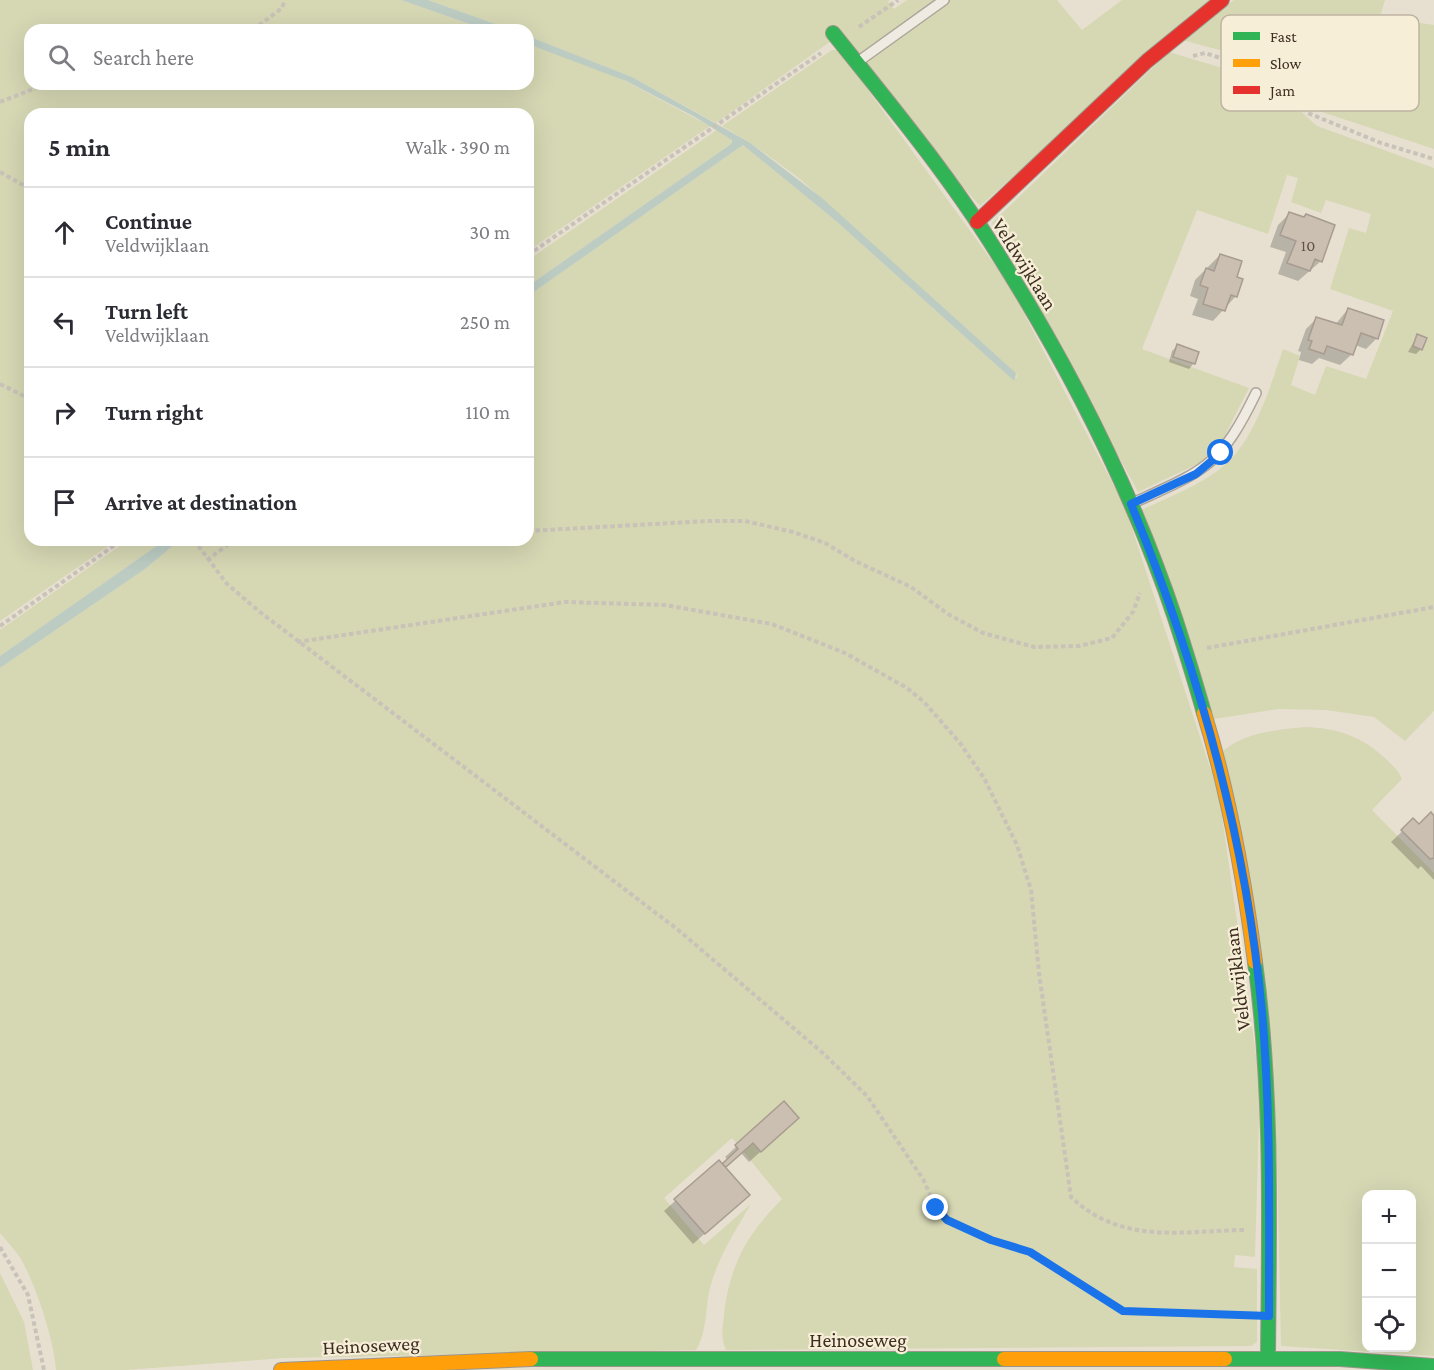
<!DOCTYPE html>
<meta charset="utf-8">
<style>
body{margin:0;font-family:"Crimson Pro",serif;background:#f2f2f3;color:#2b2b33}
.controls{position:absolute;right:18px;bottom:18px;display:grid;overflow:hidden;border-radius:12px;box-shadow:0 6px 24px #0002}
.controls button{width:54px;height:54px;display:grid;place-items:center;padding:0;border:0;border-bottom:2px solid #e1e1e2;background:#fff;color:#2b2b33;font:30px sans-serif}
.stop{position:absolute;width:18px;height:18px;margin:-14px;border:4px solid #1a73e8;border-radius:50%;background:#fff}
.stop.end{background:#1a73e8;border-color:#fff;box-shadow:0 2px 6px #0008}
.list{margin:0;padding:0;list-style:none}
h2{display:flex;justify-content:space-between;align-items:center;height:78px;margin:0;padding:0 24px;font-size:26px}
h2 small{font-size:20px;font-weight:400;color:#7c7c81}
.list li{display:grid;grid-template-columns:39px 1fr auto;gap:18px;align-items:center;box-sizing:border-box;height:90px;padding:0 24px;border-top:2px solid #e1e1e2}
.list b{display:block;font-size:22px;white-space:nowrap}
.list p{margin:0;font-size:20px;white-space:nowrap;color:#7c7c81}
.list em{font-size:20px;font-style:normal;color:#7c7c81}
.icon{flex:none;width:33px;height:33px;fill:none;stroke:currentColor;stroke-width:2;stroke-linecap:round;stroke-linejoin:round}
.map{position:relative;flex:none;width:1434px;height:1370px;overflow:hidden}
.search{position:absolute;background:#fff;box-shadow:0 6px 24px #0002;left:24px;top:24px;width:510px;height:66px;display:flex;align-items:center;gap:15px;box-sizing:border-box;padding:0 21px;border-radius:18px;color:#7c7c81;font-size:22px}
.panel{position:absolute;background:#fff;box-shadow:0 6px 24px #0002;left:24px;top:108px;width:510px;height:438px;border-radius:18px}
.map>svg:first-child{display:block}
</style>
<div class="map">
<svg width="1434" height="1370" viewBox="0 0 1434 1370">
<rect width="100%" height="100%" fill="#e7e0d1"/>
<g fill="#d6d7b3" fill-rule="evenodd">
<path d="M0,0H401L487,30H30V84H528V44L608,72L710,126L528,251V114H30V540H117L0,621Z"/>
<path d="M428,0H890L888,2L894,9L907,0H1057L1082,30L1122,0H1213L980,206L831,41L716,123L632,77L528,36V30H512Z"/>
<path d="M1234,0H1385L1380,17L1434,25V149L1313,109L1270,67L1257,60L1182,40Z"/>
<path d="M832,50H839L1008,283L1125,507L1219,795L1260,1083L1255,1257L1235,1255L1234,1267L1257,1269V1342L1251,1346L726,1350C720,1338 723,1326 724,1313C731,1262 747,1235 782,1199L732,1138L664,1198L704,1245L751,1204C735,1231 716,1261 709,1292C705,1313 707,1331 696,1350L285,1358L126,1370H56C54,1339 36,1286 21,1259C15,1250 7,1241 0,1233V668L145,569L180,540H528V296L743,145L836,221L1013,380L1017,377L1016,373L799,178L749,142L722,126Z"/>
<path d="M1169,52L1269,82L1317,126L1434,168V711L1405,741L1374,717L1326,710L1278,709L1214,719L1141,510C1169,497 1202,485 1226,464C1256,436 1270,387 1283,349L1300,356L1291,385L1315,395L1326,366L1366,379L1393,311L1330,289L1349,228L1366,233L1371,214L1326,200L1321,213L1291,202L1298,178L1287,175L1268,234L1197,210L1142,349L1249,388L1220,445L1208,459L1138,492L992,223Z"/>
<path d="M717,130L731,139V144L528,286V260Z"/>
<path d="M128,540H165L0,656V630Z"/>
<path d="M1304,727C1338,728 1362,736 1387,760C1393,766 1399,771 1402,779L1372,810L1434,873V1356L1281,1346L1277,1156L1223,751C1245,732 1276,730 1304,727ZM1366,1194H1412V1348H1366Z"/>
<path d="M0,1273L24,1322L33,1370H0Z"/>
</g>
<g fill="#bcccc2">
<path d="M401,0H428L512,30H487Z"/>
<path d="M528,36L632,77L749,142L822,198L1016,373L1015,379L1013,380L836,221L743,145L528,296V286L731,144L732,140L695,117L626,81L528,44Z"/>
<path d="M165,540H180L145,569L0,668V656Z"/>
</g>
<g fill="#0003">
<path d="M1289,214L1321,261L1298,281L1278,274L1286,252L1270,247L1278,225Z"/>
<path d="M1220,255L1235,278L1236,296L1213,321L1192,315L1198,299L1190,296L1195,280Z"/>
<path d="M1348,309L1377,338L1366,349L1355,345L1352,354L1340,365L1319,358L1312,364L1299,360L1301,352L1298,351L1306,329L1317,318L1335,325Z"/>
<path d="M1417,336L1421,349L1416,354L1408,352Z"/>
<path d="M1177,346L1194,363L1189,369L1169,362L1172,351Z"/>
<path d="M1434,818V880L1421,866L1418,869L1391,842L1413,821L1419,827Z"/>
<path d="M784,1103L786,1129L749,1162L741,1153L724,1168L737,1205L693,1244L664,1211L718,1162L722,1166L728,1160L725,1157Z"/>
</g>
<g fill="#cbbfb2" stroke="#a89c90" stroke-width="1.5">
<path d="M1289,212L1304,217L1306,214L1335,225L1322,262L1315,259L1310,271L1287,263L1296,241L1280,235Z"/>
<path d="M1220,254L1242,261L1237,277L1243,279L1237,297L1231,295L1225,311L1203,304L1208,288L1200,285L1206,268L1214,271Z"/>
<path d="M1348,308L1384,320L1378,339L1361,333L1353,355L1327,346L1324,354L1309,349L1312,341L1308,340L1316,317L1342,325Z"/>
<path d="M1417,334L1427,338L1422,350L1413,346Z"/>
<path d="M1177,344L1199,352L1195,364L1173,357Z"/>
<path d="M1431,812L1434,816V858L1430,859L1401,830L1413,818L1419,824Z"/>
<path d="M784,1101L799,1118L761,1152L753,1143L726,1167L722,1164L738,1149L735,1145Z"/>
<path d="M719,1160L750,1195L705,1234L674,1199Z"/>
</g>
<g fill="none" stroke-linecap="round" stroke-linejoin="round">
<defs>
<g id="lane">
<path d="M859,61L944,0"/>
<path d="M1133,503C1205,470 1220,467 1256,393"/>
</g>
<g id="fast">
<path d="M833,33C890,104 948,174 996,251C1068,365 1132,490 1175,618C1185,649 1195,681 1204,713"/>
<path d="M1255,962C1273,1093 1269,1226 1268,1358"/>
<path d="M531,1359H1004"/>
<path d="M1225,1359H1340L1434,1366"/>
</g>
<g id="slow">
<path d="M1204,713C1229,794 1244,878 1255,962"/>
<path d="M1004,1359H1225"/>
<path d="M281,1370L531,1359"/>
</g>
<path id="jam" d="M977,222L1147,61L1222,0"/>
</defs>
<use href="#lane" stroke="#ada599" stroke-width="12"/>
<use href="#fast" stroke="#9c958a" stroke-width="16"/>
<use href="#slow" stroke="#9c958a" stroke-width="16"/>
<use href="#jam" stroke="#9c958a" stroke-width="16"/>
<g stroke="#c8c2b9" stroke-width="4" stroke-dasharray="4.5 3" stroke-linecap="butt">
<path d="M859,27L898,0"/>
<path d="M253,30L282,8L285,0"/>
<path d="M1193,56L1205,53L1267,73L1308,113L1381,143L1434,159"/>
<path d="M0,102L46,84"/>
<path d="M0,172L30,189"/>
<path d="M528,255L821,53"/>
<path d="M0,384L30,399"/>
<path d="M528,531L707,521H745L793,532L825,543L855,561L911,587L948,614L983,633L1034,647L1079,646L1112,638L1133,612L1140,593"/>
<path d="M194,540L227,584L260,612L677,929L824,1054L867,1096L923,1179L936,1208L947,1220L991,1240L1030,1252L1123,1311L1244,1316"/>
<path d="M207,560L234,540"/>
<path d="M0,626L122,540"/>
<path d="M297,642L565,602L665,605L772,624L845,653L907,688L924,702L960,743L984,778L1017,845L1031,890L1039,973L1071,1197C1122,1245 1180,1231 1245,1230"/>
<path d="M1207,648L1434,607"/>
<path d="M0,1247L28,1295L44,1370"/>
</g>
<use href="#lane" stroke="#efebe3" stroke-width="9"/>
<use href="#fast" stroke="#30b455" stroke-width="14"/>
<use href="#slow" stroke="#ff9f0a" stroke-width="14"/>
<use href="#jam" stroke="#e5322d" stroke-width="14"/>
</g>
<g fill="none" stroke-linecap="round" stroke-linejoin="round">
<path stroke="#1a73e8" stroke-width="8" d="M936,1208L947,1220L991,1240L1030,1252L1123,1311L1269,1316C1269,1215 1271,1114 1262,1012C1246,837 1198,667 1131,504L1196,474L1221,453"/>
</g>
<g text-anchor="middle" dominant-baseline="central" stroke-width="4.5" stroke-linejoin="round" paint-order="stroke">
<g font-size="16" fill="#605244">
<text x="1308" y="245">10</text>
</g>
<g font-size="20" fill="#3d2e20" stroke="#f7eed8">
<text transform="translate(1025 264) rotate(58)">Veldwijklaan</text>
<text transform="translate(1237 979) rotate(-97)">Veldwijklaan</text>
<text x="858" y="1340">Heinoseweg</text>
<text transform="translate(371 1345) rotate(-3)">Heinoseweg</text>
</g>
</g>
<rect x="1221" y="15" width="198" height="96" rx="9" fill="#f7eed8" stroke="#bfb4a1" stroke-width="1.5"/>
<rect x="1233" y="32" width="27" height="8" fill="#30b455"/>
<rect x="1233" y="59" width="27" height="8" fill="#ff9f0a"/>
<rect x="1233" y="86" width="27" height="8" fill="#e5322d"/>
<g font-size="16" fill="#3d2e20">
<text x="1270" y="42">Fast</text>
<text x="1270" y="69">Slow</text>
<text x="1270" y="96">Jam</text>
</g>
</svg>
<div class="controls">
<button>+</button>
<button>−</button>
<button><svg class="icon" aria-label="locate" viewBox="0 0 24 24"><circle cx="12" cy="12" r="6"/><path d="M12 2v4M12 18v4M2 12h4M18 12h4"/></svg></button>
</div>
<div class="stop" style="left:1221px;top:453px"></div>
<div class="stop end" style="left:936px;top:1208px"></div>
<div class="search"><svg class="icon" aria-label="search" viewBox="0 0 24 24"><circle cx="10" cy="10" r="6"/><path d="M15 15l6 6"/></svg>Search here</div>
<section class="panel">
<h2>5 min<small>Walk · 390 m</small></h2>
<ul class="list">
<li><svg class="icon" aria-label="ahead" viewBox="0 0 24 24"><path d="M12 20V5M6 11l6-6 6 6"/></svg><div><b>Continue</b><p>Veldwijklaan</p></div><em>30 m</em></li>
<li><svg class="icon" aria-label="left" viewBox="0 0 24 24"><path d="M17 20v-9H6M10 6l-5 5 5 5"/></svg><div><b>Turn left</b><p>Veldwijklaan</p></div><em>250 m</em></li>
<li><svg class="icon" aria-label="right" viewBox="0 0 24 24"><path d="M7 20v-9h11M14 6l5 5-5 5"/></svg><div><b>Turn right</b></div><em>110 m</em></li>
<li><svg class="icon" aria-label="arrive" viewBox="0 0 24 24"><path d="M6 21V4h12l-3 4 3 4H6"/></svg><div><b>Arrive at destination</b></div></li>
</ul>
</section>
</div>
